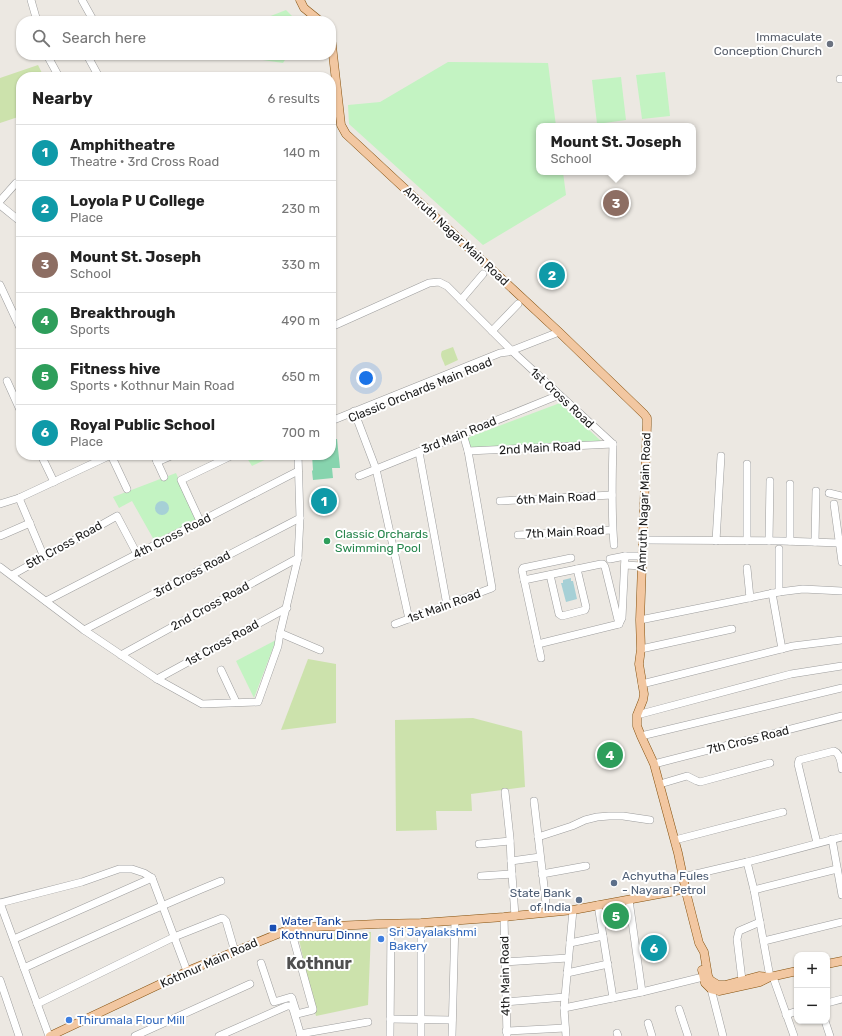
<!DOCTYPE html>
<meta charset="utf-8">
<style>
body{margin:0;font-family:Rubik,sans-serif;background:#f6f6f6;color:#222}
.controls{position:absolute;right:12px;bottom:12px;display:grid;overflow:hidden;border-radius:8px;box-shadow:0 1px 3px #0004}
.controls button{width:36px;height:36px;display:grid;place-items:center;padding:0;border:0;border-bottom:1px solid #e0e0e0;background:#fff;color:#222;font:20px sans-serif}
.you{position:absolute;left:366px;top:378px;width:14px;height:14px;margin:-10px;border:3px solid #fff;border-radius:50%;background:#1a73e8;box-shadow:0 0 0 6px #1a73e833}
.badge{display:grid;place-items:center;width:26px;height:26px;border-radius:50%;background:#0b8043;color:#fff;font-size:13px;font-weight:700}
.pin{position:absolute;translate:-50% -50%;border:2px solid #fff;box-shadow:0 1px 4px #0006}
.popup{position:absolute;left:536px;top:123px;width:160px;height:52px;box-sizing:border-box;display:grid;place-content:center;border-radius:8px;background:#fff;filter:drop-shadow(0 1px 3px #0005);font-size:13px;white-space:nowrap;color:#767676}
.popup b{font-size:15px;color:#222}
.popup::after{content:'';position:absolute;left:50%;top:100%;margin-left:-8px;border:8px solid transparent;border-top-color:#fff}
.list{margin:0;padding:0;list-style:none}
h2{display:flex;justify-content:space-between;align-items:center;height:52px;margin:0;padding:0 16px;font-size:17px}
h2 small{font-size:13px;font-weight:400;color:#767676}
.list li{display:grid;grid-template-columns:26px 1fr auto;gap:12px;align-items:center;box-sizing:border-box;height:56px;padding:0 16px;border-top:1px solid #e0e0e0}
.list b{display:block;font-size:15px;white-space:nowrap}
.list p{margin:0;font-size:13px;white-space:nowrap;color:#767676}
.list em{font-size:13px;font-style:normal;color:#767676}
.icon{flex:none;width:22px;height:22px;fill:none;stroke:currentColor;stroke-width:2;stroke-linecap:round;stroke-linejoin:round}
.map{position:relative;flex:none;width:842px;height:1036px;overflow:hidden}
.search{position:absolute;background:#fff;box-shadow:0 1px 3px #0004;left:16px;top:16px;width:320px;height:44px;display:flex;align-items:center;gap:10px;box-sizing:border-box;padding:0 14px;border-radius:16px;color:#767676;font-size:15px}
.panel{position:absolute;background:#fff;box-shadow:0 1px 3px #0004;left:16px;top:72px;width:320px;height:388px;border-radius:16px}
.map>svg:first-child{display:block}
</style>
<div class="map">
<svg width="842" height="1036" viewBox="0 0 842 1036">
<rect width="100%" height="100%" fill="#ece8e2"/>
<g fill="#cce2ac">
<path d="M38,65L44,77H21V116L0,123V78Z"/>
<path d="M453,347L458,360L445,366C444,361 439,356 442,351Z"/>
<path d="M308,659L336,664V723L281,730Z"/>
<path d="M473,718L522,731L525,787L471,794L472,811H436L437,830L396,831L395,720Z"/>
<path d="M371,932L368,1005L316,1016L298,935Z"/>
</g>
<g fill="#c3f3c2">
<path d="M286,10L297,21H270L268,17Z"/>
<path d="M248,55H288L283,63L249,58Z"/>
<path d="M448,62L548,63L556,126H539V172H563L566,195L483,245L349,124L348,105L380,102Z"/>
<path d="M665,72L670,116L642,119L636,75Z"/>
<path d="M621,77L626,120L597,124L592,80Z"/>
<path d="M560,403L601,441L469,448L467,438Z"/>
<path d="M245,455H275L252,466Z"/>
<path d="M176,473L196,520L154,540L132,501L119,508L113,497Z"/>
<path d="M276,640L254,698L236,661Z"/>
</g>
<path fill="#87d4ae" d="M331,439H337L340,468H332L333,478L313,480L312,471L313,470L312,455H331Z"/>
<g fill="#a6d0d6">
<circle cx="162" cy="508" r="7"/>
<path d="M571,578V581H573L577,599L566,602L561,583H563V580Z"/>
</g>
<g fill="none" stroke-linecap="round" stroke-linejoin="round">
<defs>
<g id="minor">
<path d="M31,0L37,21"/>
<path d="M82,0L92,18L91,21"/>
<path d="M47,55L59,77"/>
<path d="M87,55L99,77"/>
<path d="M840,79H842"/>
<path d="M0,201L16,183"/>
<path d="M0,205L21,222"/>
<path d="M0,285L21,330"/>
<path d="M461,300L483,274"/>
<path d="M331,327L429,283L439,282L447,286L512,351L613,444C612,478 611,511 614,545"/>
<path d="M492,331L518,304"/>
<path d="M7,381L21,412"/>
<path d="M354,411L376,469L409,619"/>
<path d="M331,421L500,353L508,352L559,332"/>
<path d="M468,451L613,444"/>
<path d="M419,452L447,605"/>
<path d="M41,455L54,482"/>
<path d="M111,455L127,489"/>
<path d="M154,455L164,477"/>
<path d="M157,462L173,455"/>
<path d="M359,476L559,395"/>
<path d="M829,493L842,496"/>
<path d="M19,498L44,557"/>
<path d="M500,501L612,495"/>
<path d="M0,504L19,498L111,455"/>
<path d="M834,504L842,562"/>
<path d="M200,521L181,480L233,455"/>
<path d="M518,535L612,530"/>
<path d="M0,536L30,523"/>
<path d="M643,540L782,541L840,543"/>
<path d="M716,541L721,456"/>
<path d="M747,541V464"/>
<path d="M769,541L770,481"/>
<path d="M790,541V484"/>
<path d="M815,542L816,491"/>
<path d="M779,549V592"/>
<path d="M610,559L625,556H642"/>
<path d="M625,565L642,566"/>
<path d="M0,567L84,630L157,679L202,704L258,702L278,646L280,633L298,558L300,518L298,455"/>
<path d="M747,568L750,598"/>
<path d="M12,575L117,516L137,554"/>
<path d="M550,575L559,614L562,616L585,610L586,607L577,569"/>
<path d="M524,580L601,564H603L605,567L619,624"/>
<path d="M772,593L782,649"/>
<path d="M46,601L298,471"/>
<path d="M640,620L779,592L803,589L842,591"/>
<path d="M395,624L492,588L468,451L463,434"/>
<path d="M84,630L300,518"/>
<path d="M280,633L320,650"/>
<path d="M538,644L619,624L622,618L625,556"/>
<path d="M641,649L732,629"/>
<path d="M121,655L298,558"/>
<path d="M541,658L522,570L523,568L571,558"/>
<path d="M221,670L236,702"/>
<path d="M157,679L287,608"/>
<path d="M642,684L793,646L842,640"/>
<path d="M637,715L791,674L842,666"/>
<path d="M641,736L842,688"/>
<path d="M654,764L842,716"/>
<path d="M660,784L687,776L697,781L700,782L770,763"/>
<path d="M505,792L510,838L511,861L540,857"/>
<path d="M534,801L547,912"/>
<path d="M538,837L572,826L585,820L597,817L609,816H623L650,820"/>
<path d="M832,839L842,895"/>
<path d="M675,840L783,812"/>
<path d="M817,843L798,764L799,760L834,751C841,754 841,763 842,769"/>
<path d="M479,844L510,841"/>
<path d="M511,861L515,916"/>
<path d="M747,862L754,890L770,977"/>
<path d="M542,874L586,866"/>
<path d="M481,876L512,874"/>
<path d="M683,877L747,862L842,837"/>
<path d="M754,890L837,869"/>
<path d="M629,900L642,992"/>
<path d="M0,903L82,882L119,869H132L144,873L152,878L187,971"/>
<path d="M0,903L49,1036"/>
<path d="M598,905L613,998"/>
<path d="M504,917L507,1036"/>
<path d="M14,939L152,878"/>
<path d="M764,941L842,922"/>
<path d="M570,943L603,936"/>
<path d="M505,962L568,958"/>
<path d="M261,963L274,1002L291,997L292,998L297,1014L313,1010V1009L291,930"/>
<path d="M24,968C89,938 155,908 221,881"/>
<path d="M567,973L608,964"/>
<path d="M773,977L794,1036"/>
<path d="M0,980L19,1036"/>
<path d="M742,980L737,939L739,931L760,922"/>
<path d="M711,989L723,1036"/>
<path d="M506,1002L565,997"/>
<path d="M827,1003L842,999"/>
<path d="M37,1004L174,937L222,918L224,919L226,921L235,952"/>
<path d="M564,1008L642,992L703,977"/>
<path d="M679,1009L688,1036"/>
<path d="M786,1015L797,1011"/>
<path d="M390,1019L452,1020"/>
<path d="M825,1021L830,1036"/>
<path d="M648,1023L652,1036"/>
<path d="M506,1031L565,1028"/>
<path d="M617,1033L618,1036"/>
<path d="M300,1034L368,1022"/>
<path d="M135,1036L250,984"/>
<path d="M219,1036L287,1006H291L293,1009L301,1036"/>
<path d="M390,1036L391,924"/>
<path d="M421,1036V923"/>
<path d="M452,1036L455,921"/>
<path d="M566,1036L564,1008L573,910"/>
</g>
<g id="major">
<path d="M300,0L304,8L320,21"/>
<path d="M331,37L341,125L346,134L559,332L644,414L647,418V425L640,620L641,649L639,664L644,694L643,700L637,715V726L641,736L654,764L678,853L687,896L699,943L704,952L708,976L710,980L718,985H725L759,976L770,977"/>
<path d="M827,964L842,961"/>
<path d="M702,970L705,983L711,989L719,991L760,982L770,977L797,971"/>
<path d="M50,1036L190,970L285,931L313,927L377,924L421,923L504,917L573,910L686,889"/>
</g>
</defs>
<use href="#minor" stroke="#9d9d9d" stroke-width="8"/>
<use href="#major" stroke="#85510e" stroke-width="9"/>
<use href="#minor" stroke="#fff" stroke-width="7"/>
<use href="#major" stroke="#f2c7a1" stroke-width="8"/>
</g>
<circle fill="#6b7280" stroke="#fff" stroke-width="1.5" cx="830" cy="44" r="4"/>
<circle fill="#2e9e5b" stroke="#fff" stroke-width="1.5" cx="327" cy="541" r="4"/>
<g fill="#5c6f8a" stroke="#fff" stroke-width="1.5">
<circle cx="614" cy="883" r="4"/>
<circle cx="579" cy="900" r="4"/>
</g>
<rect fill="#1a4fb4" stroke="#fff" stroke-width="1.5" x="269" y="924" width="8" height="8" rx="2"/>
<g fill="#3f7fe0" stroke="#fff" stroke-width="1.5">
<circle cx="381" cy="939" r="4"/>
<circle cx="69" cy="1020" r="4"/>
</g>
<g text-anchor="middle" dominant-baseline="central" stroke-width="4" stroke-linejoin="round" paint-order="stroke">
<g font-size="12" fill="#5b616d" stroke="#fff" text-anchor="end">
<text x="822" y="37">Immaculate<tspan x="822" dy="14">Conception Church</tspan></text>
</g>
<g font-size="12" fill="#1c1c1c" stroke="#fff">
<text transform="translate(456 236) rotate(43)">Amruth Nagar Main Road</text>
<text transform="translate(420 390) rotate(-22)">Classic Orchards Main Road</text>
<text transform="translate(562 398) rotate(43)">1st Cross Road</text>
<text transform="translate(459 435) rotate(-22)">3rd Main Road</text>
<text transform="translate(540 448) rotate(-3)">2nd Main Road</text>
<text transform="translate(556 498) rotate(-3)">6th Main Road</text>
<text transform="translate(644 502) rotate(-88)">Amruth Nagar Main Road</text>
<text transform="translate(565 532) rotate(-3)">7th Main Road</text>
<text transform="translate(172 536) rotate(-27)">4th Cross Road</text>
<text transform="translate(64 545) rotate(-29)">5th Cross Road</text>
<text transform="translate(192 574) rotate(-28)">3rd Cross Road</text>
<text transform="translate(210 606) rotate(-29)">2nd Cross Road</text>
<text transform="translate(444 606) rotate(-20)">1st Main Road</text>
<text transform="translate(222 643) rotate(-29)">1st Cross Road</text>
<text transform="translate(748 740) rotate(-14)">7th Cross Road</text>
<text transform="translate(209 963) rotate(-24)">Kothnur Main Road</text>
<text transform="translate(505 976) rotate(-91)">4th Main Road</text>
</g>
<g font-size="12" fill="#27864d" stroke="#fff" text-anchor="start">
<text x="335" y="534">Classic Orchards<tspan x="335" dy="14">Swimming Pool</tspan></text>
</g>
<g font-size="12" fill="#4e5e75" stroke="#fff" text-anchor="start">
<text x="622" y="876">Achyutha Fules<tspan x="622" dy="14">- Nayara Petrol</tspan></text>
<text x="571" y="893" text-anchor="end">State Bank<tspan x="571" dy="14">of India</tspan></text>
</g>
<g font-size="12" fill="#164399" stroke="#fff" text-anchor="start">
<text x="281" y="921">Water Tank<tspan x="281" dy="14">Kothnuru Dinne</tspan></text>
</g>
<g font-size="12" fill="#366cbe" stroke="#fff" text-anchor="start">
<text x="389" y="932">Sri Jayalakshmi<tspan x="389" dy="14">Bakery</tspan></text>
<text x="77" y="1020">Thirumala Flour Mill</text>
</g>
<g font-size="16" font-weight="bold" fill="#4f4f4f" stroke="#fff">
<text x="319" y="963">Kothnur</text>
</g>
</g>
</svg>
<div class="controls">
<button>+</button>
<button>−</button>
</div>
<div class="you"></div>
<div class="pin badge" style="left:324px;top:501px;background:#0f9aa8">1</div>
<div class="pin badge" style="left:552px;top:275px;background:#0f9aa8">2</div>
<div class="pin badge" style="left:616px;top:203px;background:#8d6e63">3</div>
<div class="popup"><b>Mount St. Joseph</b>School</div>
<div class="pin badge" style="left:610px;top:755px;background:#2e9e5b">4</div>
<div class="pin badge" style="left:616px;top:916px;background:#2e9e5b">5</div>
<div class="pin badge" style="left:654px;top:948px;background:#0f9aa8">6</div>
<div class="search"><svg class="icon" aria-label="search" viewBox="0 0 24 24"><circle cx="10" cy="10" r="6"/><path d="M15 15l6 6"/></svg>Search here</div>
<section class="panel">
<h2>Nearby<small>6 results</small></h2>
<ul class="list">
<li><span class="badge" style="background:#0f9aa8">1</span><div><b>Amphitheatre</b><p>Theatre · 3rd Cross Road</p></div><em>140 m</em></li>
<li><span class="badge" style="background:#0f9aa8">2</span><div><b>Loyola P U College</b><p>Place</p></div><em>230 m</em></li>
<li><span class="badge" style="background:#8d6e63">3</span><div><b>Mount St. Joseph</b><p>School</p></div><em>330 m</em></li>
<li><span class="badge" style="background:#2e9e5b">4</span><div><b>Breakthrough</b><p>Sports</p></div><em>490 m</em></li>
<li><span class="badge" style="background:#2e9e5b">5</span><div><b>Fitness hive</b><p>Sports · Kothnur Main Road</p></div><em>650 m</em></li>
<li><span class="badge" style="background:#0f9aa8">6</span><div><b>Royal Public School</b><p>Place</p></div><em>700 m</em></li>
</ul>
</section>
</div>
